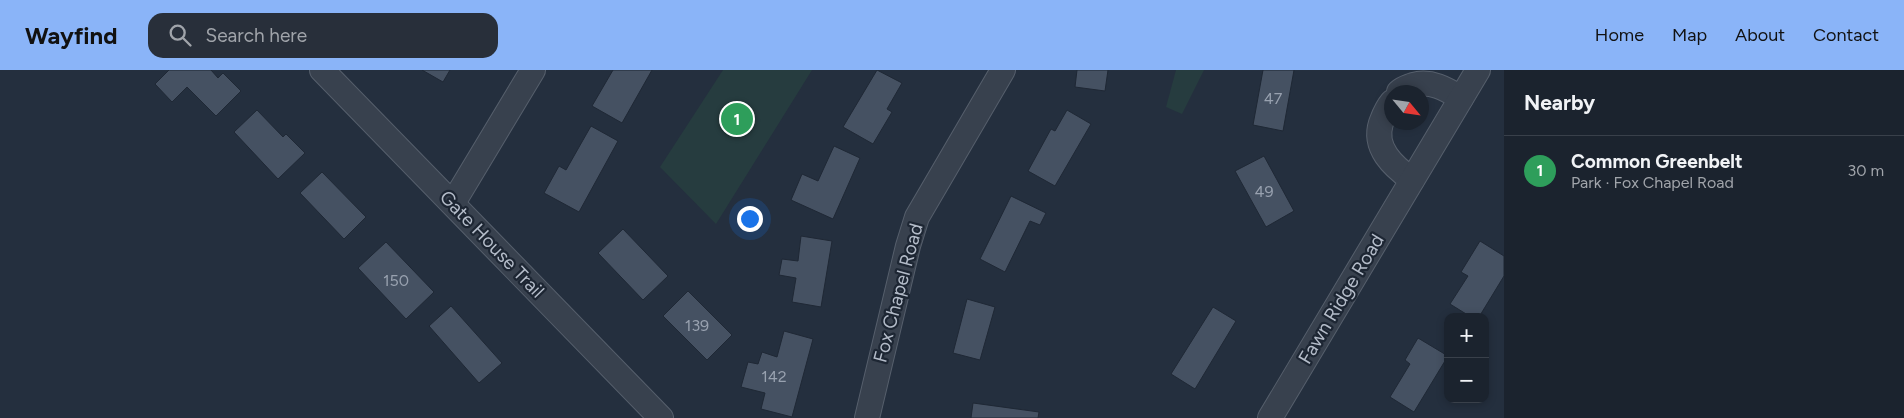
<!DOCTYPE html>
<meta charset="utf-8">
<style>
body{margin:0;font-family:Figtree,sans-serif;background:#282f3a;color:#f1f3f6}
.controls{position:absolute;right:15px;bottom:15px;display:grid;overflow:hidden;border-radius:10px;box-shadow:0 2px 8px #0003}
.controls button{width:45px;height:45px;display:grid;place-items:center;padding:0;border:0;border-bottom:1px solid #39404a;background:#1b232e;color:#f1f3f6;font:25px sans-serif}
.compass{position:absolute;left:1384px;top:15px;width:45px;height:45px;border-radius:50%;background:#1b232e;box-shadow:0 2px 8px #0003;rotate:119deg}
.you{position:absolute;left:749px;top:148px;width:18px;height:18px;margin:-12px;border:4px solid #fff;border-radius:50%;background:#1a73e8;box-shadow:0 0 0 8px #1a73e833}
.badge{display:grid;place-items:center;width:32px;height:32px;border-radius:50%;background:#8ab4f8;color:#fff;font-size:16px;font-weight:700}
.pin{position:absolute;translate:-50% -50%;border:2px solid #fff;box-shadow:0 1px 5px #0006}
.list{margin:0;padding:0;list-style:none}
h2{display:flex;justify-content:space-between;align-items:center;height:65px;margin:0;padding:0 20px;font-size:21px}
h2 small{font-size:16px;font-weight:400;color:#a0a4aa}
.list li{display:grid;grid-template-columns:32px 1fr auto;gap:15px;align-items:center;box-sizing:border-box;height:70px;padding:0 20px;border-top:1px solid #39404a}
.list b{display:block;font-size:19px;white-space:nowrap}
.list p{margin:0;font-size:16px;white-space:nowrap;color:#a0a4aa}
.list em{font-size:16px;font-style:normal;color:#a0a4aa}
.icon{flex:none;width:28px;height:28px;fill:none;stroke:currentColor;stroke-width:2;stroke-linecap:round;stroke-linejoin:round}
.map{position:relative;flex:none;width:1504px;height:348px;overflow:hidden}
header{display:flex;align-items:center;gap:30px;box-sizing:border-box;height:70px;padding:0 25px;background:#8ab4f8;color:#111}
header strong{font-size:24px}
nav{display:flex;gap:28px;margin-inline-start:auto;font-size:18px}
.search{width:350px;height:45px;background:#282f3a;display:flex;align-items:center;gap:12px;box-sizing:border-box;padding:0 18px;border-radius:15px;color:#a0a4aa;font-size:19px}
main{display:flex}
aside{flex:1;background:#1b232e}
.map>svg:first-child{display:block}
</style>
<header>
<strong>Wayfind</strong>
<div class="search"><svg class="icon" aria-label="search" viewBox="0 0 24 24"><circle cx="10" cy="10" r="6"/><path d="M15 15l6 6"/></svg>Search here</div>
<nav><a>Home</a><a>Map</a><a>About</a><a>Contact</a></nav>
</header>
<main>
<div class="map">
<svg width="1504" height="348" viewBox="0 0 1504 348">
<rect width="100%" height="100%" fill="#242f3e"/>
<g fill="#263c3f">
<path d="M723,0H812L716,154L660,97Z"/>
<path d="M1176,0H1204L1182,44L1166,37Z"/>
</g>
<g fill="#455162" stroke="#1f2835">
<path d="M169,0H211L218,8L223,3L241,21L216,46L187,17L172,32L155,14Z"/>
<path d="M422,0H450L443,12Z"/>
<path d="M613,0H652L622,53L592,36Z"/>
<path d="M877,0L902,13L887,39L892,42L873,74L843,57Z"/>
<path d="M1077,0H1108L1105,21L1075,17Z"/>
<path d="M1263,0H1294L1283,61L1253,55Z"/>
<path d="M257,40L283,67L286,64L305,83L278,109L234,62Z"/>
<path d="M1067,40L1091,54L1055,116L1028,101L1051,59L1055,61Z"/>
<path d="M591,56L618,71L579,142L544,123L559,96L566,100Z"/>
<path d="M834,76L860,88L833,149L791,130L802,104L818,111Z"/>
<path d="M1264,86L1294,141L1266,157L1235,101Z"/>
<path d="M322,102L366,147L344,169L300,123Z"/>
<path d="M1011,126L1046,143L1040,155L1030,151L1005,202L980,189Z"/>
<path d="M623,159L668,206L643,230L598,183Z"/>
<path d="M801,166L832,171L821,237L792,232L796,208L779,205L782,189L798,191Z"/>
<path d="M1480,171L1504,186V206L1479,247H1471L1450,234L1468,206L1461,202Z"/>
<path d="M386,172L434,222L406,249L358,198Z"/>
<path d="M688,221L732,265L707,290L663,246Z"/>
<path d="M967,229L995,237L980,290L953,283Z"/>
<path d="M451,236L502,293L479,313L429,256Z"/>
<path d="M1213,237L1236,251L1195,319L1171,304Z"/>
<path d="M784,261L813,269L792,347L761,339L765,323L741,317L748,292L758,294L762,282L777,287Z"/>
<path d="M1418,268L1448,286L1414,342L1390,327L1410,294L1405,290Z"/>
<path d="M973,333L1039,342L1038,348H971Z"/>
</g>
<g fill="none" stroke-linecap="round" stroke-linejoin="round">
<defs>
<g id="minor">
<path d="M322,0L661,348"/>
<path d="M1399,22C1403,18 1408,17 1413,15C1431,10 1446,19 1461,28"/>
<path d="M1392,32C1386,39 1384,45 1381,53C1373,78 1393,96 1412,110"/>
<path d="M453,133L533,0"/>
<path d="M867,348L908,176L917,147L1003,0"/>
<path d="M1270,348L1478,0"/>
</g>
</defs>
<use href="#minor" stroke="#565f6c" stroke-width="26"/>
<use href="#minor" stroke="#38414e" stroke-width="24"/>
</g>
<g text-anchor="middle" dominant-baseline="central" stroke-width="4.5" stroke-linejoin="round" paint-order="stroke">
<g font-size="16" fill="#98a1af">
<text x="1273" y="28">47</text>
<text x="1264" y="121">49</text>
<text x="396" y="210">150</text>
<text x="697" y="255">139</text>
<text x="774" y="306">142</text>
</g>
<g font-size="19" fill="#b4bcc9" stroke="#1d2633">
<text transform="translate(492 174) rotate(46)">Gate House Trail</text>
<text transform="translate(898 223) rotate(-75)">Fox Chapel Road</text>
<text transform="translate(1341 229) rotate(-59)">Fawn Ridge Road</text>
</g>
</g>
</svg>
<div class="controls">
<button>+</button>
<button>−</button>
</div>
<svg class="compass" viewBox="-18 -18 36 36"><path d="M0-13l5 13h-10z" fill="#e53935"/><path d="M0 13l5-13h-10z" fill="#a0a4aa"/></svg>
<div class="you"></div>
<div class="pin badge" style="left:737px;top:49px;background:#2e9e5b">1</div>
</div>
<aside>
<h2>Nearby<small></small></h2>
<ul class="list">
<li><span class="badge" style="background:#2e9e5b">1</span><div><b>Common Greenbelt</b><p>Park · Fox Chapel Road</p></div><em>30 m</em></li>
</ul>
</aside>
</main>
